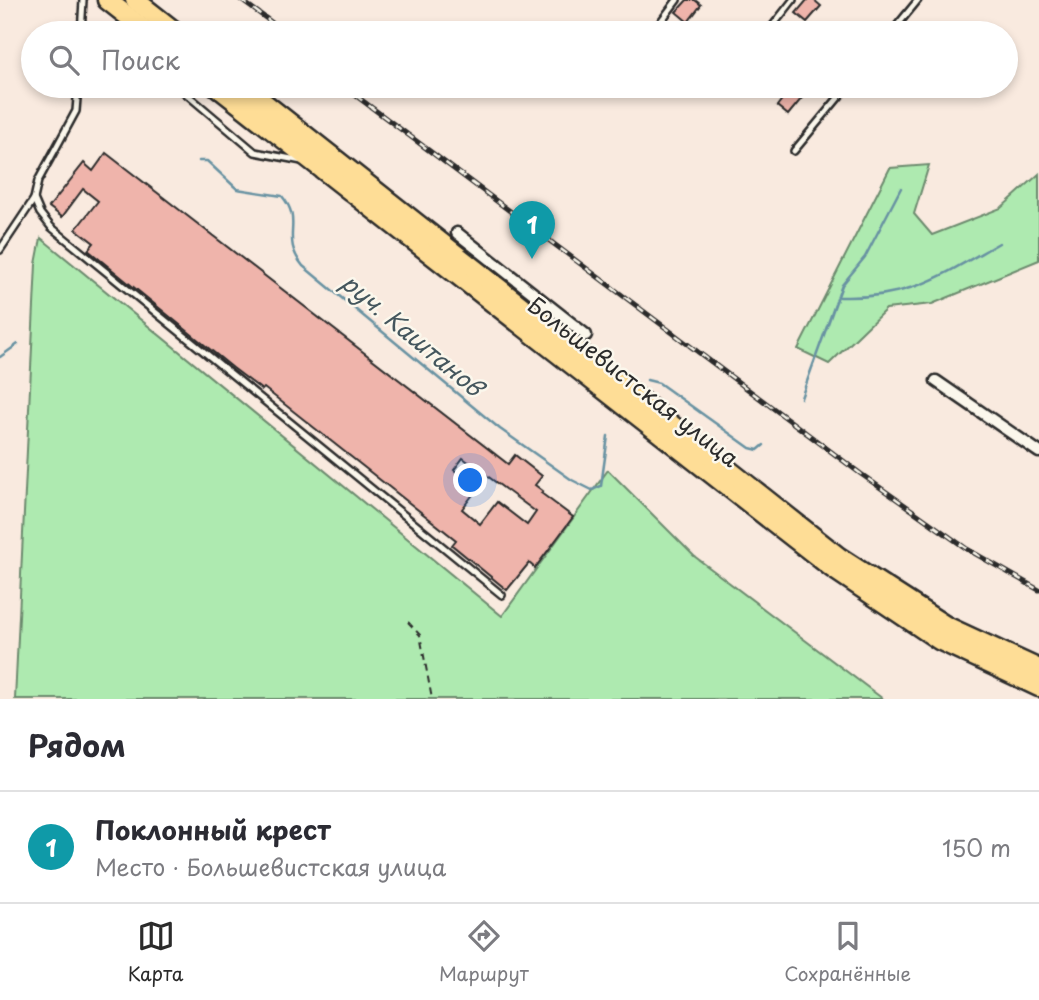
<!DOCTYPE html>
<html lang="ru">
<meta charset="utf-8">
<style>
body{margin:0;font-family:"Playpen Sans",sans-serif;background:#f7f7f7;color:#2b2b33}
.you{position:absolute;left:471px;top:481px;width:24px;height:24px;margin:-18px;border:5px solid #fff;border-radius:50%;background:#1a73e8;box-shadow:0 0 0 10px #1a73e833}
.badge{display:grid;place-items:center;width:46px;height:46px;border-radius:50%;background:#2b2b2b;color:#fff;font-size:23px;font-weight:700}
.pin{position:absolute;translate:-50% -58px;filter:drop-shadow(0 2px 4px #0008)}
.pin::after{content:'';position:absolute;top:37px;width:24px;height:21px;background:inherit;clip-path:polygon(0 0,100% 0,50% 100%)}
.list{margin:0;padding:0;list-style:none}
h2{display:flex;justify-content:space-between;align-items:center;height:91px;margin:0;padding:0 28px;font-size:30px}
h2 small{font-size:23px;font-weight:400;color:#7c7c81}
.list li{display:grid;grid-template-columns:46px 1fr auto;gap:21px;align-items:center;box-sizing:border-box;height:112px;padding:0 28px;border-top:2px solid #e1e1e2}
.list b{display:block;font-size:26px;white-space:nowrap}
.list p{margin:0;font-size:23px;white-space:nowrap;color:#7c7c81}
.list em{font-size:23px;font-style:normal;color:#7c7c81}
.icon{flex:none;width:38px;height:38px;fill:none;stroke:currentColor;stroke-width:2;stroke-linecap:round;stroke-linejoin:round}
.map{position:relative;flex:none;width:1039px;height:699px;overflow:hidden}
.search{position:absolute;background:#fff;box-shadow:0 4px 10px #0003;left:21px;right:21px;top:21px;height:77px;display:flex;align-items:center;gap:18px;box-sizing:border-box;padding:0 24px;border-radius:38px;color:#7c7c81;font-size:26px}
.sheet{height:203px;background:#fff}
nav{display:flex;justify-content:space-around;align-items:center;box-sizing:border-box;height:98px;border-top:2px solid #e1e1e2;background:#fff;font-size:19px;color:#7c7c81}
nav a{display:grid;justify-items:center;gap:4px}
nav .on{color:#2b2b2b}
.map>svg:first-child{display:block}
</style>
<div class="map">
<svg width="1039" height="699" viewBox="0 0 1039 699">
<rect width="100%" height="100%" fill="#f9eadf"/>
<filter id="ink" filterUnits="userSpaceOnUse"><feTurbulence type="fractalNoise" baseFrequency=".0143" numOctaves="2"/><feDisplacementMap in="SourceGraphic" scale="14" xChannelSelector="R" yChannelSelector="G"/><feConvolveMatrix kernelMatrix="1 2 1 2 8 2 1 2 1" color-interpolation-filters="sRGB"/></filter>
<g filter="url(#ink)">
<g fill="#aeeab0" stroke="#6c8a6e" stroke-width="2">
<path d="M929,165L914,214L932,235L1001,208L1039,174V260L932,304L886,309L829,364L798,349L890,168Z"/>
<path d="M41,238L502,616L608,470L694,556L883,699H15L36,264Z"/>
</g>
<g fill="none" stroke-linecap="round" stroke-linejoin="round">
<g stroke="#6892a2" stroke-width="2.5">
<path d="M199,161H207L237,189L282,196C305,224 279,236 303,266L500,429L572,480L592,490L601,486L608,436"/>
<path d="M840,297C910,299 941,276 999,243"/>
<path d="M0,357L18,344"/>
<path d="M647,380L659,383L750,448L758,450L764,445"/>
<path d="M801,398L842,285L865,257L901,188"/>
</g>
</g>
<g fill="#efb4ab" stroke="#2b2b2b" stroke-width="2" fill-rule="evenodd">
<path d="M687,0H695L701,5L688,22L676,12Z"/>
<path d="M807,0H814L821,6L807,22L796,13Z"/>
<path d="M790,89L802,98L788,115L777,106Z"/>
<path d="M106,153L508,464L515,455L542,476L535,485L543,491L541,493L573,517L535,568L529,563L507,590L452,545L456,540L264,388L262,390L233,368L88,250L94,243L76,229L98,201L83,189L62,217L49,207L84,163L93,171ZM463,458L536,512L527,525L497,502L480,524L462,509L478,488L454,470Z"/>
</g>
<g fill="none" stroke-linecap="round" stroke-linejoin="round">
<defs>
<g id="lane">
<path d="M656,28L677,0"/>
<path d="M81,33L83,0"/>
<path d="M767,33L793,0"/>
<path d="M891,33L918,0"/>
<path d="M78,86L76,111L38,181L34,199L40,213L51,227L502,595"/>
<path d="M177,86L255,152L302,161"/>
<path d="M794,151L848,86"/>
<path d="M0,250L34,199"/>
</g>
<g id="street">
<path d="M457,233L586,335"/>
<path d="M936,381L1039,452"/>
</g>
<g id="highway">
<path d="M107,0L149,33"/>
<path d="M135,0L177,33"/>
<path d="M216,86L832,568L939,640L1039,687"/>
<path d="M243,86L839,557L946,626L1039,669"/>
</g>
</defs>
<use href="#lane" stroke="#2b2b2b" stroke-width="10"/>
<use href="#street" stroke="#2b2b2b" stroke-width="15"/>
<use href="#highway" stroke="#2b2b2b" stroke-width="23"/>
<path stroke="#2b2b2b" stroke-width="2" stroke-dasharray="7 5" stroke-linecap="butt" d="M408,622L420,635L432,699"/>
<use href="#lane" stroke="#fbf7ec" stroke-width="5"/>
<use href="#street" stroke="#fbf7ec" stroke-width="10"/>
<use href="#highway" stroke="#fedd96" stroke-width="18"/>
<defs>
<g id="rail">
<path d="M241,0L286,33"/>
<path d="M343,86L861,474L967,549L1039,590"/>
</g>
</defs>
<use href="#rail" stroke="#2b2b2b" stroke-width="5"/>
<use href="#rail" stroke="#fbf7ec" stroke-width="2.5" stroke-dasharray="8" stroke-linecap="butt"/>
</g>
</g>
<g text-anchor="middle" dominant-baseline="central" stroke-width="5" stroke-linejoin="round" paint-order="stroke">
<g font-size="23" fill="#2b2b2b" stroke="#fbf7ec">
<text transform="translate(634 381) rotate(38)">Большевистская улица</text>
</g>
<g font-size="24" font-style="italic" fill="#44565d" stroke="#fbf7ec">
<text transform="translate(413 334) rotate(40)">руч. Каштанов</text>
</g>
</g>
</svg>
<div class="you"></div>
<div class="pin badge" style="left:532px;top:259px;background:#0f9aa8">1</div>
<div class="search"><svg class="icon" aria-label="search" viewBox="0 0 24 24"><circle cx="10" cy="10" r="6"/><path d="M15 15l6 6"/></svg>Поиск</div>
</div>
<section class="sheet">
<h2>Рядом<small></small></h2>
<ul class="list">
<li><span class="badge" style="background:#0f9aa8">1</span><div><b>Поклонный крест</b><p>Место · Большевистская улица</p></div><em>150 m</em></li>
</ul>
</section>
<nav>
<a class="on"><svg class="icon" aria-label="map" viewBox="0 0 24 24"><path d="M3 6l6-2 6 2 6-2v14l-6 2-6-2-6 2zM9 4v14M15 6v14"/></svg>Карта</a>
<a><svg class="icon" aria-label="directions" viewBox="0 0 24 24"><path d="M12 3l9 9-9 9-9-9zM9 14v-3h6M13 9l2 2-2 2"/></svg>Маршрут</a>
<a><svg class="icon" aria-label="saved" viewBox="0 0 24 24"><path d="M7 4h10v16l-5-4-5 4z"/></svg>Сохранённые</a>
</nav>
